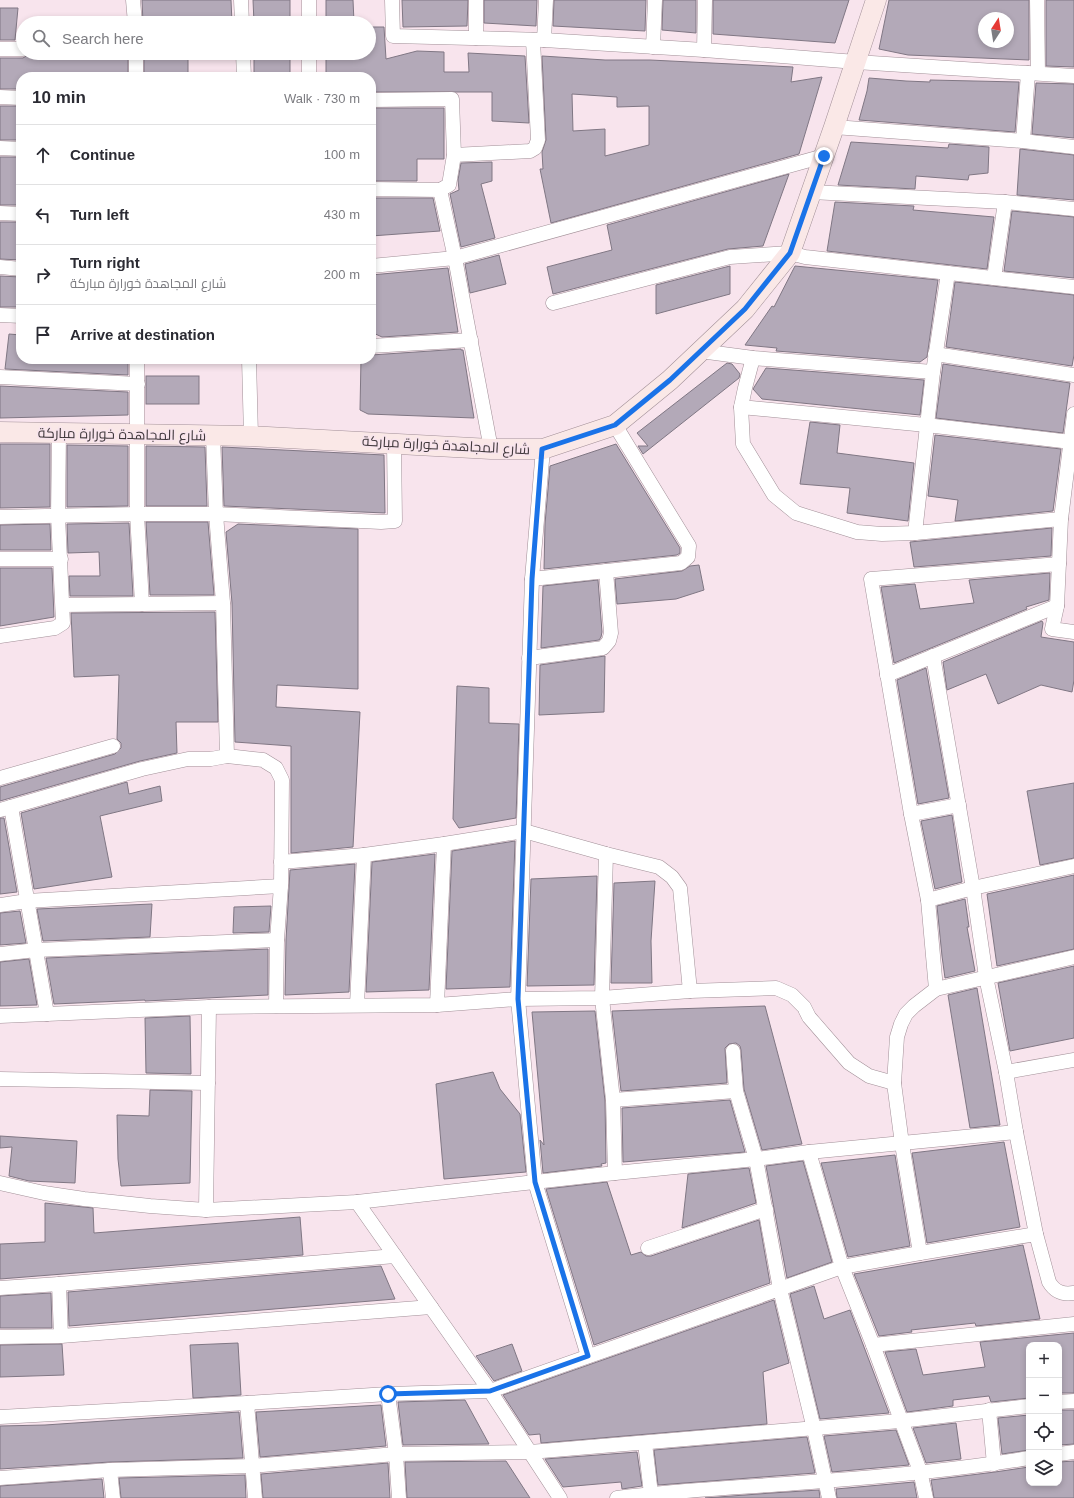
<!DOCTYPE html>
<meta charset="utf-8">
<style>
body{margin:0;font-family:Arial,Cairo,sans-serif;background:#f2f2f3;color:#2b2b33}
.controls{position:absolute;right:12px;bottom:12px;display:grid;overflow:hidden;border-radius:8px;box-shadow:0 2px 6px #0003}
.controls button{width:36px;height:36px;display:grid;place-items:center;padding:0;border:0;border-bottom:1px solid #e1e1e2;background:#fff;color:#2b2b33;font:20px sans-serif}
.compass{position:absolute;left:978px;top:12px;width:36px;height:36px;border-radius:50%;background:#fff;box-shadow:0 2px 6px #0003;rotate:12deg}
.stop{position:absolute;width:12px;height:12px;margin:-9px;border:3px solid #1a73e8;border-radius:50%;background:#fff}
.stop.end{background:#1a73e8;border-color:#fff;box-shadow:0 1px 4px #0008}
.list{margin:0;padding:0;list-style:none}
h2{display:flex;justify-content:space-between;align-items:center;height:52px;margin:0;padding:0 16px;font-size:17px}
h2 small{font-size:13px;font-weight:400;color:#7c7c81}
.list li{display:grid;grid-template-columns:26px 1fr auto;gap:12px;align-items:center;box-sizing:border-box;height:60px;padding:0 16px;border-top:1px solid #e1e1e2}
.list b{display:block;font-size:15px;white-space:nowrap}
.list p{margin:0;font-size:13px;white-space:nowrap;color:#7c7c81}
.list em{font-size:13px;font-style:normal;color:#7c7c81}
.icon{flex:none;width:22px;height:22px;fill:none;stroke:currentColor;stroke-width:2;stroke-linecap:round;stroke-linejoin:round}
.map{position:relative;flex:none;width:1074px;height:1498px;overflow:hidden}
.search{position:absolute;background:#fff;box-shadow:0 2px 6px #0003;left:16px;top:16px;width:360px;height:44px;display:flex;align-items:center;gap:10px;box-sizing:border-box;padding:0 14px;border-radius:22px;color:#7c7c81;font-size:15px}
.panel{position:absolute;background:#fff;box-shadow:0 2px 6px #0003;left:16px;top:72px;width:360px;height:292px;border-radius:16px}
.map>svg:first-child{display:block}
</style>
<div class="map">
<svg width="1074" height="1498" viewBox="0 0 1074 1498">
<rect width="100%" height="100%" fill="#f8e4ed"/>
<g fill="#b3a9b8" stroke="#807784" fill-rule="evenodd">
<path d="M142,0H231L232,23H143Z"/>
<path d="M253,0H290V23H254Z"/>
<path d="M326,0H353L354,22H326Z"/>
<path d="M402,0H468L467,26L403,27Z"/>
<path d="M484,0H537L536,26L484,23Z"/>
<path d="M554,0H646L645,31L553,26Z"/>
<path d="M663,0H696V33L662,30Z"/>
<path d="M713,0H849L835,43L713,34Z"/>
<path d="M889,0H1029V60L908,55L879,49ZM984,18H1008V42H984Z"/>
<path d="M1046,0H1074V67L1046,66Z"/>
<path d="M0,8H18L15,40H0Z"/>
<path d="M369,27H384L386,59L417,51L444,52V72H469L468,53L525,56L529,123L492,121V92H371V77H326V59H354V53H369Z"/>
<rect x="254" y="53" width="36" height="24"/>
<path d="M28,55L128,56V77H21V89H0V58H23Z"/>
<path d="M542,56L605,60H650L793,67L791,82L822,77L799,154L551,223L540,169H543L542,152L546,140ZM572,94L617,97V107L649,106V145L605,156V129L573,131Z"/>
<rect x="144" y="57" width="44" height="20"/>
<path d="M869,78L906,81L930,82V80L1019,82L1015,132L859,120L867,91Z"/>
<path d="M1036,83L1074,84V138L1032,134Z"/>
<rect x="0" y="106" width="21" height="34"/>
<path d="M371,108H444V159H417V181H371Z"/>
<path d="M851,142L948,148L949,144L989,147L988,173L969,175L968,180L916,176L915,189L838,185Z"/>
<path d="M1020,149L1074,155V200L1017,195Z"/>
<rect x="0" y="157" width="21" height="48"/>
<path d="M492,162V181L481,184L495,238L461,247L450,194L459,190L458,180L461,163Z"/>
<path d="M789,174L763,246L728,249L553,294L547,267L612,250L607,225Z"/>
<path d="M371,198H433L440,231L371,236Z"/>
<path d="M835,202L914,206L913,210L994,217L987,269L827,251Z"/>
<path d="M1012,211L1074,217V278L1004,271Z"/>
<path d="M0,222H21V260L0,259Z"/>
<path d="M499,255L506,284L470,293L465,264Z"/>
<path d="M730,266V294L656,314V285Z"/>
<path d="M795,266L938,280L927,357L920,362L776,351L777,348L745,345L772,306L774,307Z"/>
<path d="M448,268L458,332L382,337L371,332V275Z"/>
<path d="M0,276L21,277V307H0Z"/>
<path d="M955,282L1074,295V355L1072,366L946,347Z"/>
<path d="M9,334L21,335V359H128V375L5,369Z"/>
<path d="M461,349V350H463L474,418L368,414L360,410L361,359H371V355Z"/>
<path d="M727,363L732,364L740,374L739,378L643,454L638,446H648L637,433Z"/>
<path d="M943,364L1070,383L1063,433L936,418Z"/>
<path d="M766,368L924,380L920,415L762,399L753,389Z"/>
<rect x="146" y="376" width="53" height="28"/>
<path d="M0,386L128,392V415L0,418Z"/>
<path d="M810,422L840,425L837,453L914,463L908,521L847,513L850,488L800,484Z"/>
<path d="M935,435L1061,449L1053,511L955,521L958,500L928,496Z"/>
<path d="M0,444H50V507L0,508Z"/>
<path d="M616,444L680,548V553L677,555L544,569L545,524L550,466Z"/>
<path d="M67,445L128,446V506L67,507Z"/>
<path d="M146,446L205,447L207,506H146Z"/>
<path d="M222,447L384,455L385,513L224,506Z"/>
<path d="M146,522H208L214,595H150Z"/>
<path d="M129,523L133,596H70L69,576H100L99,552L68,553L67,524Z"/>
<path d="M50,524L51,550H0V525Z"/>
<path d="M238,524L358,529V689L277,685L276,707L360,712L353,847L291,853V746L235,742L232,603L226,532Z"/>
<path d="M1052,528L1051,556L914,567L910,542Z"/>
<path d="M699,565L704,590L676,599L617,604L615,579L682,571L690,566Z"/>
<path d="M0,568H52L54,617L0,626Z"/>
<path d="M1050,573L1049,600L1026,607L1027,609L894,663L881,587L915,584L920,609L974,603L969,580Z"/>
<path d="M598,580L602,632L601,637L599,640L541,648L543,586Z"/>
<path d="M215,612L218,722H176L177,753L140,761L0,801V787L115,754L121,748V743L117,739L119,675L74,677L71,613Z"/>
<path d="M1042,621L1043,623L1041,637L1074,642V680L1072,692L1041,685L998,704L986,674L947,690L943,662Z"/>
<path d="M605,656L604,712L539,715L540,665Z"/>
<path d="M926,668L949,798L918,804L897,680Z"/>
<path d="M457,686L489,688V723L519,724L516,818L459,828L453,819Z"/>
<path d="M127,782L129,794L160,786L162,801L100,816L112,877L34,889L21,813Z"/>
<path d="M1074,783V858L1040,865L1027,791Z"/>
<path d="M952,815L962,882L935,889L921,821Z"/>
<path d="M0,818H4L17,892L0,894Z"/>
<path d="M515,841L510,987L446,989L452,851Z"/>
<path d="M435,854L429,990L366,992L372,862Z"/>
<path d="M355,864L349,992L285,995L286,940L290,870Z"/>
<path d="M1074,875V949L997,966L987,894Z"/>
<path d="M597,876L594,985L527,986L531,879Z"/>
<path d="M655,881L651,941L652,983H611L614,883Z"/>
<path d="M965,899L969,927H967L975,971L945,978L942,956L937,906Z"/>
<path d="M152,904L150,937L43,941L37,909Z"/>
<path d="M271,906L269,932L233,933L234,907Z"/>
<path d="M20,911L26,943L0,945V913Z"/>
<path d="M268,949V995L145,1001V1000L54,1004L46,958Z"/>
<path d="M29,959L37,1005L0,1006V962Z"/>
<path d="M1074,966V1038L1010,1051L998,983Z"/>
<path d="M977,988L1000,1125L970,1128L948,995Z"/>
<path d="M765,1006L802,1144L762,1150L744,1089L741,1050L740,1046L736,1043L729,1044L725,1048L727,1083L621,1091L612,1011Z"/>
<path d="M595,1011L605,1101L606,1163L601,1164L602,1166L543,1173L540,1140L544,1145L532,1012Z"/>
<path d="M190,1016L191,1074L146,1073L145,1018Z"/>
<path d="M493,1072L500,1089L520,1114L526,1172L444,1179L436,1084Z"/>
<path d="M150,1090L192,1091L190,1183L121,1186L118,1159L117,1115L149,1116Z"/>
<path d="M730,1100L745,1152L623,1162L622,1108Z"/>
<path d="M0,1136L77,1141L75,1183L29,1181L9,1176L12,1147L0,1148Z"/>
<path d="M1004,1142L1020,1227L927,1243L912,1153Z"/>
<path d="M895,1155L910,1246L848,1257L821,1163Z"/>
<path d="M803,1161L832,1262L787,1278L766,1166Z"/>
<path d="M749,1168L756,1203L682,1228L688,1174Z"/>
<path d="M607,1182L631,1255L641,1252L646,1256H651L759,1220L770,1283L594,1345L546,1189Z"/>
<path d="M45,1203L93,1208L94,1233L300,1217L303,1255L0,1279V1244L45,1242Z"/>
<path d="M1023,1245L1040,1319L976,1326L975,1323L911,1330L912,1332L879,1336L854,1274Z"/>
<path d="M381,1266L395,1299L69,1326L68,1292Z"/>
<path d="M814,1286L824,1319L850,1310L889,1413L820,1419L790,1294Z"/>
<path d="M51,1293L52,1328H0V1296Z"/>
<path d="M774,1300L789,1363L763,1372L767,1424L541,1443L540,1434L529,1435L503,1395Z"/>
<path d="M1074,1333V1393H1059V1345H1029V1398L991,1402L989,1396L953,1400V1406L907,1412L885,1352L916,1349L923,1375L985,1367L980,1342Z"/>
<path d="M238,1343L241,1395L193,1398L190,1345Z"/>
<path d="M62,1344L64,1375L0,1377V1345Z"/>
<path d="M512,1344L522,1371L494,1381L476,1356Z"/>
<path d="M465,1400L489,1444L403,1445L398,1402Z"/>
<path d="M381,1405L386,1446L260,1457L256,1412Z"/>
<path d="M1059,1410H1074V1444L1059,1445Z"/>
<path d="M239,1412L243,1458L110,1462L0,1469V1426L45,1425Z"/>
<path d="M1029,1415V1450L1002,1454L998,1418Z"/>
<path d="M956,1423L961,1459L926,1463L913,1428Z"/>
<path d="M896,1430L909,1465L832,1472L824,1436Z"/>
<path d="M807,1437L815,1473L658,1485L654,1450Z"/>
<path d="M637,1452L642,1486L622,1489L621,1482L563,1487L545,1459Z"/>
<path d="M506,1461L530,1498H407L405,1462Z"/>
<path d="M1074,1461V1498H934L931,1480L995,1472L1029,1467V1483H1059V1462Z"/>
<path d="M388,1463L390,1498H263L261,1474Z"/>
<path d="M245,1475L246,1498H121L119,1478Z"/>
<path d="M102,1479L104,1498H0V1486Z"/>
<path d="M914,1482L917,1498H837L836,1489Z"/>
<path d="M819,1490L820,1498H705L772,1493Z"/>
</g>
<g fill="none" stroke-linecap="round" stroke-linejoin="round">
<defs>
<g id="street">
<path d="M133,0L135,23"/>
<path d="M241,0L242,23"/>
<path d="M309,0V23"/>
<path d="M392,0L393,36L544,40L704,50L856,62L1074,76"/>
<path d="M1037,0L1038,73"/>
<path d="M476,38V0"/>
<path d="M544,40L546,0"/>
<path d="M653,47L655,0"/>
<path d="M0,49H23"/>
<path d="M704,50L705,0"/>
<path d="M136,53V77"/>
<path d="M243,53L244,77"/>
<path d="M309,53V77"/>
<path d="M0,97L21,98"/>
<path d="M371,100L452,99L454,155L449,185L440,190L371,189"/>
<path d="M834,127L1023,141L1074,147"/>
<path d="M1023,141L1028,73"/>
<path d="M0,148L21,149"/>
<path d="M454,155L530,151L535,148L538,140L533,40"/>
<path d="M440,190L455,258L491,449"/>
<path d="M811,192L1005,202L1074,209"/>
<path d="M0,213L21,214"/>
<path d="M371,266L455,258L824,156"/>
<path d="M0,267L21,269"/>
<path d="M994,278L1005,202"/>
<path d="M553,303L730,257L790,253L805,257L1074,287"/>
<path d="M0,315L21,316"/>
<path d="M371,346L471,340"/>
<path d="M700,351L753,358L933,372"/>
<path d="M935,354L1074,375"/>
<path d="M753,358L745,388L741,407L926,425L1071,442"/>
<path d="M137,359V514L142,604"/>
<path d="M249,359L251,436"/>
<path d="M0,377L138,384"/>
<path d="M741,407L743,444L774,495L796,513L857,532L882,534L915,533L1061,519"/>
<path d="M1074,414L1061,519L1057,606L1052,629L1074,632"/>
<path d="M543,449L532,579L518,999L535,1182L588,1356"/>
<path d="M0,517L137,514H216L381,522L395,521L394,443"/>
<path d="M915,533L933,372L948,273"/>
<path d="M0,559H61"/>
<path d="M532,579L681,563L688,557L689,546L615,425"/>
<path d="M63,605L223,603"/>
<path d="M0,636L55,628L63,623L58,516L59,433"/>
<path d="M933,656L973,888L986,977L1006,1072L1016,1132L1036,1234L1049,1282C1055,1292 1063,1295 1074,1293"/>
<path d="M529,658L603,648L609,641L611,633L606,571"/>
<path d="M887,675L1057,606"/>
<path d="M227,756L263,760L276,768L282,780L281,886"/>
<path d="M0,778L113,746"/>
<path d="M11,807L47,1014"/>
<path d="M0,810L142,769L188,759H211L227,756L223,603L216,514L213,436"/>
<path d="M911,814L959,805"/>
<path d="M606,854L602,998L613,1100L615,1173"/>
<path d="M281,862L364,855"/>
<path d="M928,900L973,888L1074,866"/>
<path d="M0,905L27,901L281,886L277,940L276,1006"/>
<path d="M0,954L36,950L277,940"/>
<path d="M936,989L1074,957"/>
<path d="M357,1005L364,855L444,844L524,831L606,854L659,867L672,877L680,888L690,991"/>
<path d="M437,1005L444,844"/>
<path d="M0,1016L209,1007L437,1005L518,999L602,998L690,991L776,988L792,995L804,1007L809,1017L849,1063L869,1076L894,1083"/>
<path d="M733,1051L736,1091L756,1159L780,1289L814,1429L829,1498"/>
<path d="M1006,1072L1074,1060"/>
<path d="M0,1079L208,1083"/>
<path d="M613,1100L736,1091"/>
<path d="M809,1152L842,1267L873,1345L920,1471L926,1498"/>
<path d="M0,1183L44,1193L84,1199L150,1206L206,1210L357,1202L615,1173L756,1159L809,1152L1016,1132"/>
<path d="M357,1202L490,1391L560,1498"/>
<path d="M206,1210L209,1007"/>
<path d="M1036,1234L920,1253L902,1144L894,1083L897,1037L901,1024L906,1014L914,1006L936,989L928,900L911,814L871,579L1059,564"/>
<path d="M648,1248L766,1209"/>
<path d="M59,1284L61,1336"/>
<path d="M0,1288L59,1284L395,1256"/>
<path d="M0,1337L61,1336L431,1307"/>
<path d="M873,1345L1074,1324"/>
<path d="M388,1394L396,1454L399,1498"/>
<path d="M1059,1402L1074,1401"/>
<path d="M247,1403L255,1498"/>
<path d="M989,1410L994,1464"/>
<path d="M0,1417L247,1403L388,1394L490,1391L842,1267L920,1253"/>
<path d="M645,1443L651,1494"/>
<path d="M1059,1454L1074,1452"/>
<path d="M110,1470L113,1498"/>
<path d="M0,1478L110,1470L252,1466L396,1454L530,1452L900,1421L1029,1406"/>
<path d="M617,1498C685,1489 755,1487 823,1481C892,1476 961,1469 1029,1458"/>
</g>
<path id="secondary" d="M0,432L251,436L491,449H543L615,425L670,380L745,309L790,253L834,127L876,0"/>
</defs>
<use href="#street" stroke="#a29098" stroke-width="15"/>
<use href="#secondary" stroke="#a29098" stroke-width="21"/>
<use href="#street" stroke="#fff" stroke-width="14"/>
<use href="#secondary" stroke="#fae8e7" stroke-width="20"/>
</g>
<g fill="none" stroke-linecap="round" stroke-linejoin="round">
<path stroke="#1a73e8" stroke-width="5" d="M388,1394L490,1391L588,1356L535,1182L518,999L532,579L542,449L615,425L670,380L745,309L790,253L824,156"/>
</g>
<g text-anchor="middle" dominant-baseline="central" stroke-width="3" stroke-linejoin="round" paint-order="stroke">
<g font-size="14" fill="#40383c" stroke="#f8e4ed">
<text transform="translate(122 434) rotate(1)">شارع المجاهدة خورارة مباركة</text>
<text transform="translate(446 445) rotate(3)">شارع المجاهدة خورارة مباركة</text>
</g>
</g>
</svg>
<div class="controls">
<button>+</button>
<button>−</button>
<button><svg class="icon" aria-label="locate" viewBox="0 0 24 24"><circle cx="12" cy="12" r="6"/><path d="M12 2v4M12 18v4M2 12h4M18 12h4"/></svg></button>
<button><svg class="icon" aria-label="layers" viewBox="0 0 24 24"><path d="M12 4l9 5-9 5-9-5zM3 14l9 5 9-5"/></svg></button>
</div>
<svg class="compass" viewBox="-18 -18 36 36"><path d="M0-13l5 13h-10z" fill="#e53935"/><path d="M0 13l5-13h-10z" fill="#7c7c81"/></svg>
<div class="stop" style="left:388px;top:1394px"></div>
<div class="stop end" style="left:824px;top:156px"></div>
<div class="search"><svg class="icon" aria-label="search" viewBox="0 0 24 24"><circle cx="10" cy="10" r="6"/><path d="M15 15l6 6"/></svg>Search here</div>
<section class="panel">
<h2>10 min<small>Walk · 730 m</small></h2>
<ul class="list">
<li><svg class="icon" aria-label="ahead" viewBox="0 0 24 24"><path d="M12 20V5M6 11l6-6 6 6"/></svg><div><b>Continue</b></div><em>100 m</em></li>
<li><svg class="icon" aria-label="left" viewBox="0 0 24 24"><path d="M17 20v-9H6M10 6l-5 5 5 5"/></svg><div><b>Turn left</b></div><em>430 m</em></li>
<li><svg class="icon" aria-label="right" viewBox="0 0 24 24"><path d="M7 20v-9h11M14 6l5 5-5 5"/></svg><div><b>Turn right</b><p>شارع المجاهدة خورارة مباركة</p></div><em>200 m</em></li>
<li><svg class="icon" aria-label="arrive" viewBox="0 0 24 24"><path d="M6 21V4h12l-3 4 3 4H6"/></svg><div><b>Arrive at destination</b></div></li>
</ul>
</section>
</div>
